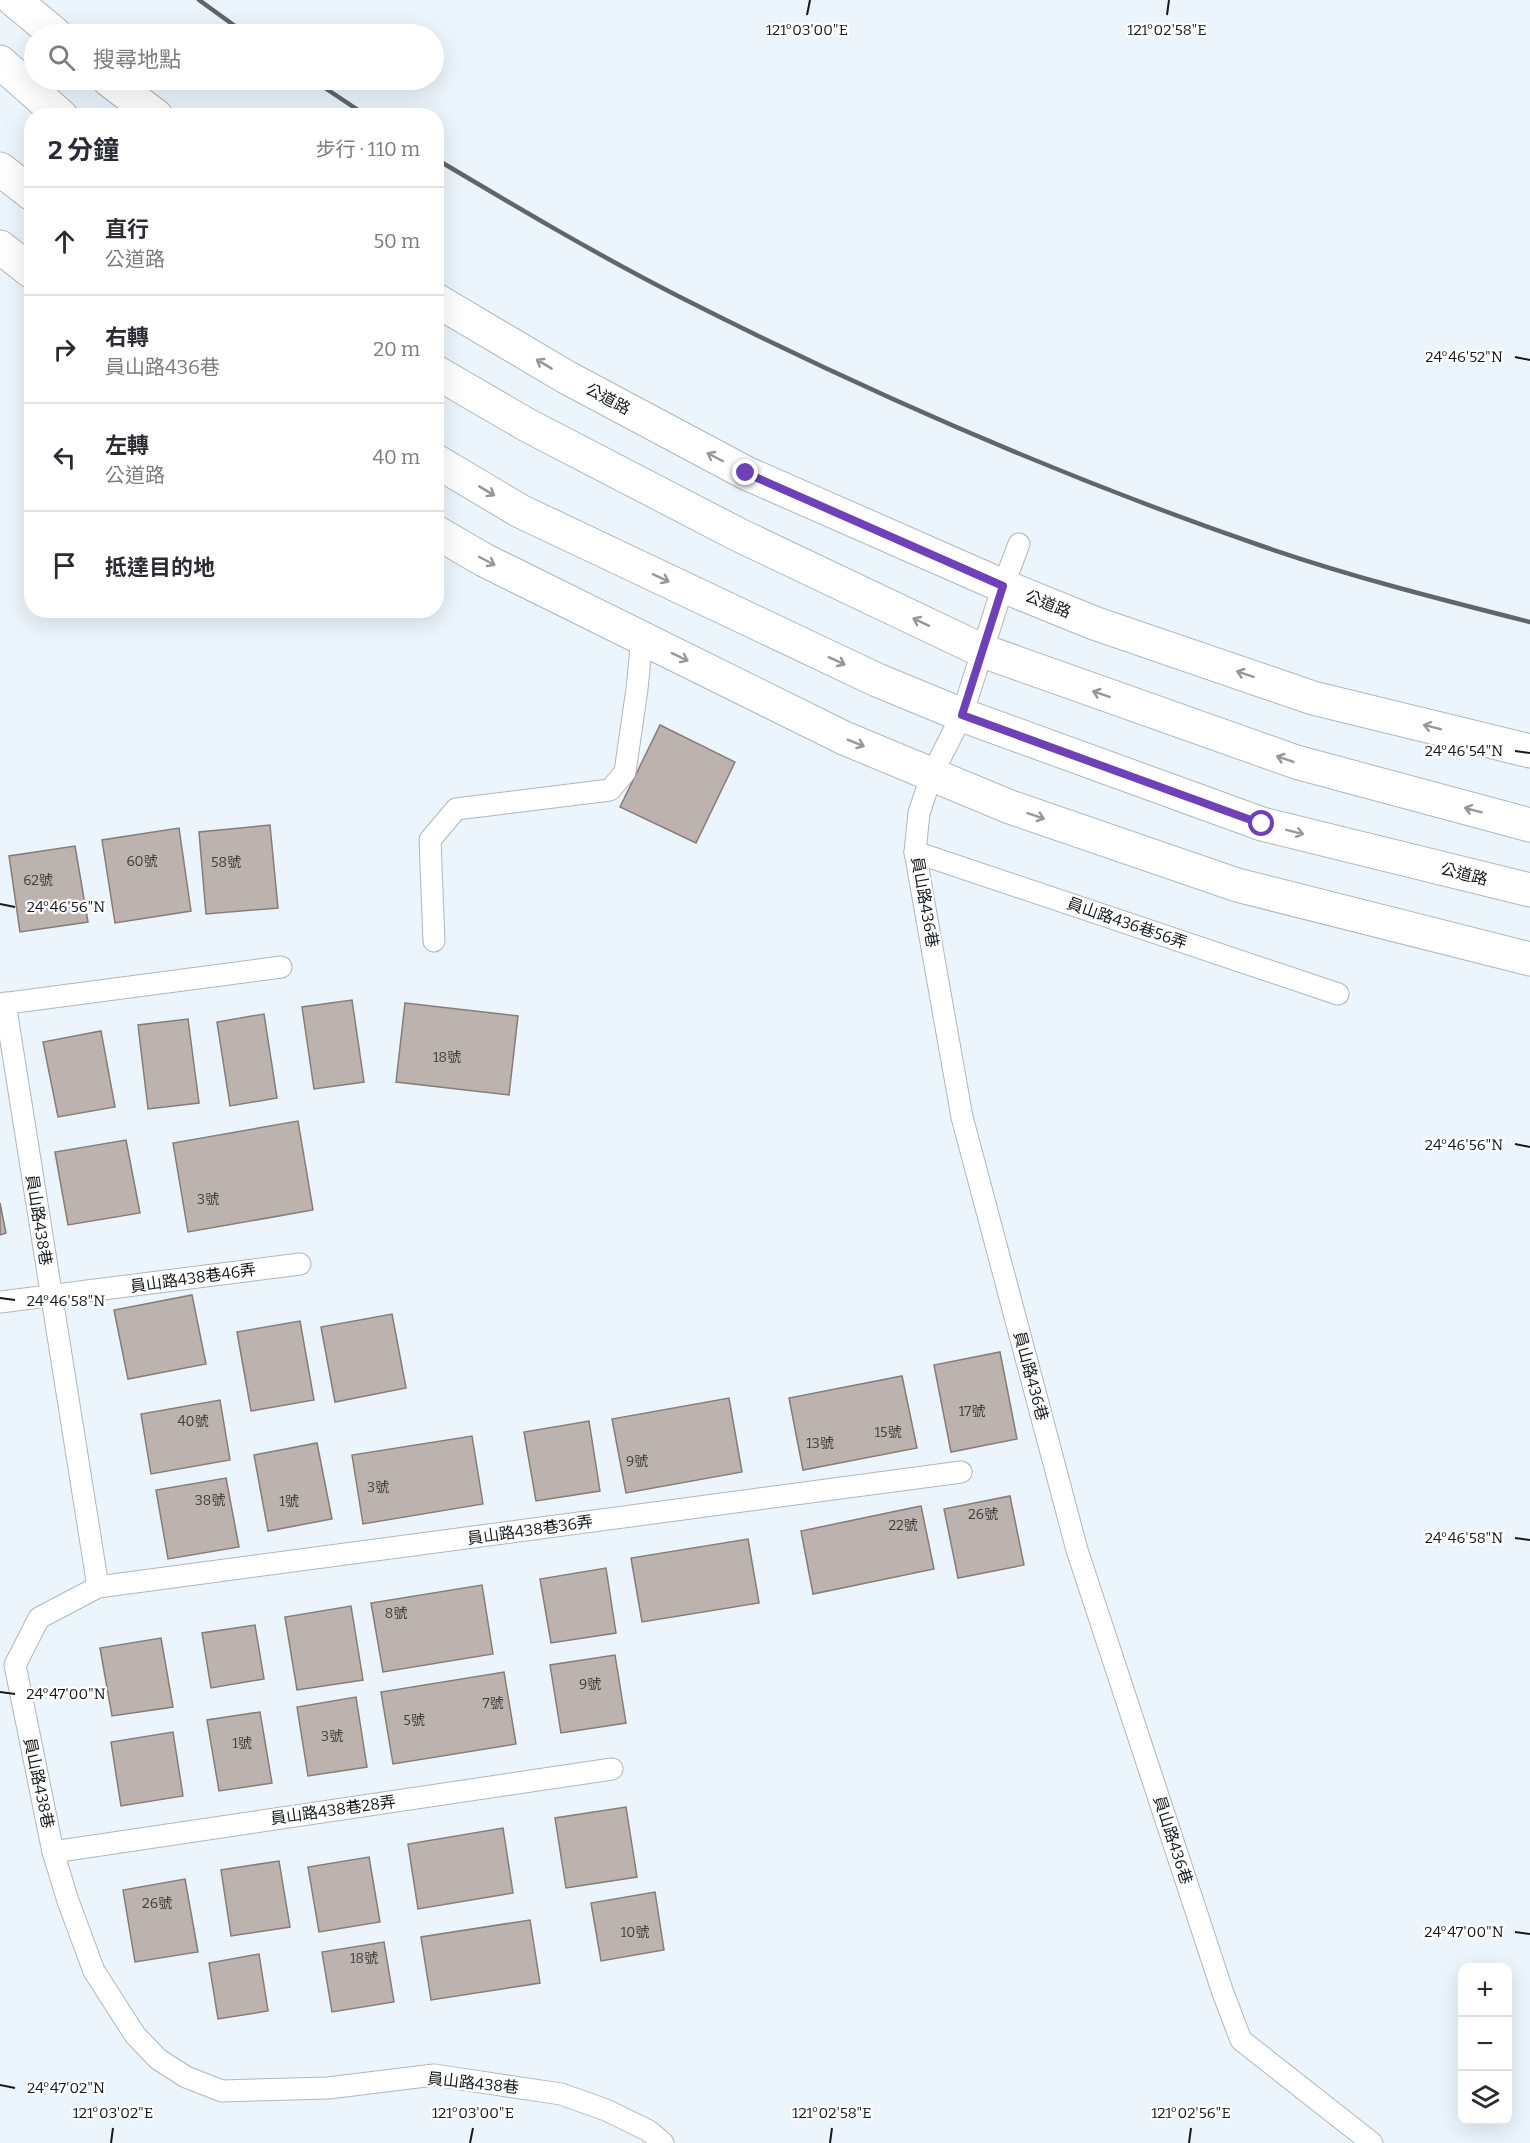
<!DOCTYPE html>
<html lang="zh-TW">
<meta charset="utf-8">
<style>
body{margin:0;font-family:Bitter,"Noto Sans TC",serif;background:#f7f7f7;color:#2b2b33}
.controls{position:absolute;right:18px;bottom:18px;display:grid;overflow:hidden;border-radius:12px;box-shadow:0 6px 24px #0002}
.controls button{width:54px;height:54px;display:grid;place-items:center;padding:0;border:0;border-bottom:2px solid #e1e1e2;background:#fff;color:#2b2b33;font:30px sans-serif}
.stop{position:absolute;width:18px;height:18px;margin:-14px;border:4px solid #6e41b9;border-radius:50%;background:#fff}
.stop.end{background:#6e41b9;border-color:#fff;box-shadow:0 2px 6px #0008}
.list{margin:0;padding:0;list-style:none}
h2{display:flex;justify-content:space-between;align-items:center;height:78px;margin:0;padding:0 24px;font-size:26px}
h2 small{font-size:20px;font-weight:400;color:#7c7c81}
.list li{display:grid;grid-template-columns:39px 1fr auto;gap:18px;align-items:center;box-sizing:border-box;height:108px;padding:0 24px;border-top:2px solid #e1e1e2}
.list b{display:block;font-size:22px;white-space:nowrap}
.list p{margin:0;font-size:20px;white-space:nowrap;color:#7c7c81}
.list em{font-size:20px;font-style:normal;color:#7c7c81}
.icon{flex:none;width:33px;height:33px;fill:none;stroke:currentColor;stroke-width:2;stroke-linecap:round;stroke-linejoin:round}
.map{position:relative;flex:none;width:1530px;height:2143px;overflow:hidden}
.search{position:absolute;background:#fff;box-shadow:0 6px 24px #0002;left:24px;top:24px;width:420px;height:66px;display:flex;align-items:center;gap:15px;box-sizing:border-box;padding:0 21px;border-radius:33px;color:#7c7c81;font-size:22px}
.panel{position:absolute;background:#fff;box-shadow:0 6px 24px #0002;left:24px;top:108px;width:420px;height:510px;border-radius:24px}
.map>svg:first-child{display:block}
</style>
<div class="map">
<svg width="1530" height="2143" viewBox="0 0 1530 2143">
<rect width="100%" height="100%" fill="#ecf5fc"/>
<g fill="#bcb2ae" stroke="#867c79" stroke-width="1.5">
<path d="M660,725L735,762L696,843L620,807Z"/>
<path d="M270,825L278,908L206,914L199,832Z"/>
<path d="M179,828L191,911L115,923L102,840Z"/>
<path d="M75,846L88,922L20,932L9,856Z"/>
<path d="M352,1000L364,1082L314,1089L302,1007Z"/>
<path d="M405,1003L518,1016L509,1095L396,1082Z"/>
<path d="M264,1014L277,1098L230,1106L217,1022Z"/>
<path d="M188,1019L199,1103L148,1109L138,1025Z"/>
<path d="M101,1031L115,1107L58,1117L43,1042Z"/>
<path d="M298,1121L313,1210L188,1232L173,1143Z"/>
<path d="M126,1140L140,1213L68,1225L55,1152Z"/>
<path d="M0,1203L6,1233L0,1235Z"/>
<path d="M192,1295L206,1364L128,1379L114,1310Z"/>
<path d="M392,1314L406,1388L335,1402L321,1327Z"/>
<path d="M300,1321L314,1400L251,1411L237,1332Z"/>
<path d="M1000,1352L1017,1439L951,1452L934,1365Z"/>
<path d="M902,1376L917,1448L803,1470L789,1398Z"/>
<path d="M729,1398L742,1472L626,1493L612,1419Z"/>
<path d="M220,1400L230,1460L151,1474L141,1414Z"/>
<path d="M589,1421L600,1491L536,1501L524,1432Z"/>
<path d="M472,1436L483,1504L363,1524L352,1455Z"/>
<path d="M317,1443L332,1519L268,1531L254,1455Z"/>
<path d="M226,1478L239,1547L168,1559L156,1490Z"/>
<path d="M1010,1496L1024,1565L958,1578L944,1509Z"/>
<path d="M921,1506L934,1569L813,1594L801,1531Z"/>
<path d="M748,1539L759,1603L642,1622L631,1558Z"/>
<path d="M606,1568L616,1633L551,1643L540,1579Z"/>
<path d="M482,1585L493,1654L383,1672L371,1603Z"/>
<path d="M351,1606L363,1680L297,1690L285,1617Z"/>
<path d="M255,1625L264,1679L211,1688L202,1633Z"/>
<path d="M161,1638L173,1707L112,1716L100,1648Z"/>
<path d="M615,1655L626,1723L561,1733L550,1665Z"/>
<path d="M504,1672L516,1744L393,1764L381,1692Z"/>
<path d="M356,1697L367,1767L308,1776L297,1707Z"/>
<path d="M260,1712L272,1783L219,1791L207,1720Z"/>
<path d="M173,1732L183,1796L121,1806L111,1742Z"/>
<path d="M626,1807L637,1877L566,1888L555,1818Z"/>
<path d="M503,1828L513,1893L418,1909L408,1844Z"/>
<path d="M369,1857L380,1922L319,1932L308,1867Z"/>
<path d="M279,1861L290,1927L231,1936L221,1870Z"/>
<path d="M185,1879L198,1952L135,1962L123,1890Z"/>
<path d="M655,1892L664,1950L601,1961L591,1903Z"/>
<path d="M530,1920L540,1983L431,2000L421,1937Z"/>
<path d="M384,1942L394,2002L332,2012L322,1952Z"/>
<path d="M259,1954L268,2011L218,2019L209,1963Z"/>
</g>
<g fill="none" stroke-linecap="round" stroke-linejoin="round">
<defs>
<g id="service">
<path d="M1019,544L1003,586L962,715L932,774L919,813L915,852L962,1117L1077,1550L1223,1993L1241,2040L1372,2143"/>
<path d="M915,852L1338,994"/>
<path d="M434,941L430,840L456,809L610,790L625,772L637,689L642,638"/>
<path d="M5,1003L98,1587"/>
<path d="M0,1004L281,967"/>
<path d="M0,1302L300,1264"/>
<path d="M53,1852L612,1769"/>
<path d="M663,2143L649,2131L606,2110L561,2094L434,2075L328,2088L222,2091L186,2077L158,2059L135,2035L94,1971L68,1901L53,1852L15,1665L39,1618L98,1587L961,1472"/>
</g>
<g id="tertiary">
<path d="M14,0L55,34"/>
<path d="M0,62L61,116"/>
<path d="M109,80L156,116"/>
<path d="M0,169L32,194"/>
<path d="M0,247L32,272"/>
<path d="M436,300L566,377L746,473L1003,586L1094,623L1313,698L1530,751"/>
<path d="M436,372L527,425L739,535L983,651L1296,762L1530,825"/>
<path d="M436,461L520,511L877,680L962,715L1262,824L1530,890"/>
<path d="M436,532L484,560L844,738L1010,807L1237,885L1530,959"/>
</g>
</defs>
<use href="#service" stroke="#afb7bd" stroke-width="23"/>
<use href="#tertiary" stroke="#afb7bd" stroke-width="35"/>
<use href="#service" stroke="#fff" stroke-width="21"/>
<use href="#tertiary" stroke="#fff" stroke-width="33"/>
<g stroke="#61666a" stroke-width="4.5">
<path d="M199,0L246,34"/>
<path d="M313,80L367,116"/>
<path d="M436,159C515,206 594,253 676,295C865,391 1059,476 1259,545C1348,576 1439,599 1530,622"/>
</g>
</g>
<defs><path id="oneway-shaft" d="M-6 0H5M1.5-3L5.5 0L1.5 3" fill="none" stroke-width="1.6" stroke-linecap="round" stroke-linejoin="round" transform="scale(1.5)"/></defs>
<g stroke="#969898">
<use href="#oneway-shaft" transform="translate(544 364) rotate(-149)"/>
<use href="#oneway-shaft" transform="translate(715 457) rotate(-152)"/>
<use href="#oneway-shaft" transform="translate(487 491) rotate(31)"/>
<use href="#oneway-shaft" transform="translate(487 561) rotate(28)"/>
<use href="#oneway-shaft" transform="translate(661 578) rotate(25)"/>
<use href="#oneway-shaft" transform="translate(921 622) rotate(-155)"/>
<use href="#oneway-shaft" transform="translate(680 657) rotate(26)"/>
<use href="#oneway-shaft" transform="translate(837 661) rotate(25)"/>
<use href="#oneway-shaft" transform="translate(1245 674) rotate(-161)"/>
<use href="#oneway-shaft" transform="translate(1101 694) rotate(-161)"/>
<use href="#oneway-shaft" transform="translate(1432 727) rotate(-166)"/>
<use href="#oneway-shaft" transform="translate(856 743) rotate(22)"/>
<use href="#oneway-shaft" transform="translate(1285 759) rotate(-161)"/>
<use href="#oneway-shaft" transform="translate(1473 810) rotate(-165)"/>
<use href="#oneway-shaft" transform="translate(1036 816) rotate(19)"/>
<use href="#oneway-shaft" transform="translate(1295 832) rotate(14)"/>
</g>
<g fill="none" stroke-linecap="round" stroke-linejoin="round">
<path stroke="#6e41b9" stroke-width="8" d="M746,473L1003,586L962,715L1262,824"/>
</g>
<path fill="none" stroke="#16191b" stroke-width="2" d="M807,15L810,0M1167,15L1169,0M1515,357L1530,360M1515,751L1530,753M0,904L15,907M1515,1144L1530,1147M0,1298L15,1300M1515,1538L1530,1540M0,1692L15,1694M1515,1932L1530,1934M0,2085L15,2088M111,2143L113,2128M470,2143L473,2128M830,2143L832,2128M1189,2143L1191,2128"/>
<g text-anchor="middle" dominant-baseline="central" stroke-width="4.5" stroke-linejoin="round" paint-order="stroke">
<g font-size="14" fill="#403f40">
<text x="142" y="861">60號</text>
<text x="226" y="862">58號</text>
<text x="38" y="880">62號</text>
<text x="447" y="1057">18號</text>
<text x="208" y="1199">3號</text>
<text x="972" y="1411">17號</text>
<text x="193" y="1421">40號</text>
<text x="888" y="1432">15號</text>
<text x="820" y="1443">13號</text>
<text x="637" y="1461">9號</text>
<text x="378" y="1487">3號</text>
<text x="210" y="1500">38號</text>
<text x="289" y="1501">1號</text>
<text x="983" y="1514">26號</text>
<text x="903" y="1525">22號</text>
<text x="396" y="1613">8號</text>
<text x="590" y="1684">9號</text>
<text x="493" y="1703">7號</text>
<text x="414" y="1720">5號</text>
<text x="332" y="1736">3號</text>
<text x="242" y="1743">1號</text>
<text x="157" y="1903">26號</text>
<text x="635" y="1932">10號</text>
<text x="364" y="1958">18號</text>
</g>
<g font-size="16" fill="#16191b" stroke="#fff">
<text transform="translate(608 399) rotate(28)">公道路</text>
<text transform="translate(1048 604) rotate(22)">公道路</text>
<text transform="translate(1464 874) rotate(14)">公道路</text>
<text transform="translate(925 902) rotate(80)">員山路436巷</text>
<text transform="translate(1127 923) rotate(19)">員山路436巷56弄</text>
<text transform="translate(39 1220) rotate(81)">員山路438巷</text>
<text transform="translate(193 1278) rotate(-8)">員山路438巷46弄</text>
<text transform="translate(1031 1376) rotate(75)">員山路436巷</text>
<text transform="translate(530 1530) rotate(-8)">員山路438巷36弄</text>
<text transform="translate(39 1783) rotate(78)">員山路438巷</text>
<text transform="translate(333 1810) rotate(-8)">員山路438巷28弄</text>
<text transform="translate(1173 1840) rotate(72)">員山路436巷</text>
<text transform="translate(473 2083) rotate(6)">員山路438巷</text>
</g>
</g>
<g font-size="15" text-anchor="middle" fill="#16191b" stroke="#fff" stroke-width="4.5" stroke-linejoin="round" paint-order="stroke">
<text x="807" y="35">121°03'00"E</text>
<text x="1167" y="35">121°02'58"E</text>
<text x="1464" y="362">24°46'52"N</text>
<text x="1464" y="756">24°46'54"N</text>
<text x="66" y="912">24°46'56"N</text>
<text x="1464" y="1150">24°46'56"N</text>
<text x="66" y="1306">24°46'58"N</text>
<text x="1464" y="1543">24°46'58"N</text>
<text x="66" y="1699">24°47'00"N</text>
<text x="1464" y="1937">24°47'00"N</text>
<text x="66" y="2093">24°47'02"N</text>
<text x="113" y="2118">121°03'02"E</text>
<text x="473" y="2118">121°03'00"E</text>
<text x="832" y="2118">121°02'58"E</text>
<text x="1191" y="2118">121°02'56"E</text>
</g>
</svg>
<div class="controls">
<button>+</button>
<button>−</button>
<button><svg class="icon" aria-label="layers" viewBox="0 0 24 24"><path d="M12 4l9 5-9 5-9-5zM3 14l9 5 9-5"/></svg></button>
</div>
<div class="stop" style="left:1262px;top:824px"></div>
<div class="stop end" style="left:746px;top:473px"></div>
<div class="search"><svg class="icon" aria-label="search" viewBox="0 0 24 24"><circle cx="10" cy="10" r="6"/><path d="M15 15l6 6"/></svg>搜尋地點</div>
<section class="panel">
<h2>2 分鐘<small>步行 · 110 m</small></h2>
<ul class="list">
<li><svg class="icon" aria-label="ahead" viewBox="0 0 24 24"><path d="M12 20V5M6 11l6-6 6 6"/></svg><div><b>直行</b><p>公道路</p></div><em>50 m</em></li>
<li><svg class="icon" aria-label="right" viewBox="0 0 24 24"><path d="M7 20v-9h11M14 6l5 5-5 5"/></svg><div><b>右轉</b><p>員山路436巷</p></div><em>20 m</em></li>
<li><svg class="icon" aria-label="left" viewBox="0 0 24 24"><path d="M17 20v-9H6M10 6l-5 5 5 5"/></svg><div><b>左轉</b><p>公道路</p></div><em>40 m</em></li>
<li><svg class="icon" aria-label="arrive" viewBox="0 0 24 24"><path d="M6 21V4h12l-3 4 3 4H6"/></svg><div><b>抵達目的地</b></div></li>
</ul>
</section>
</div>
